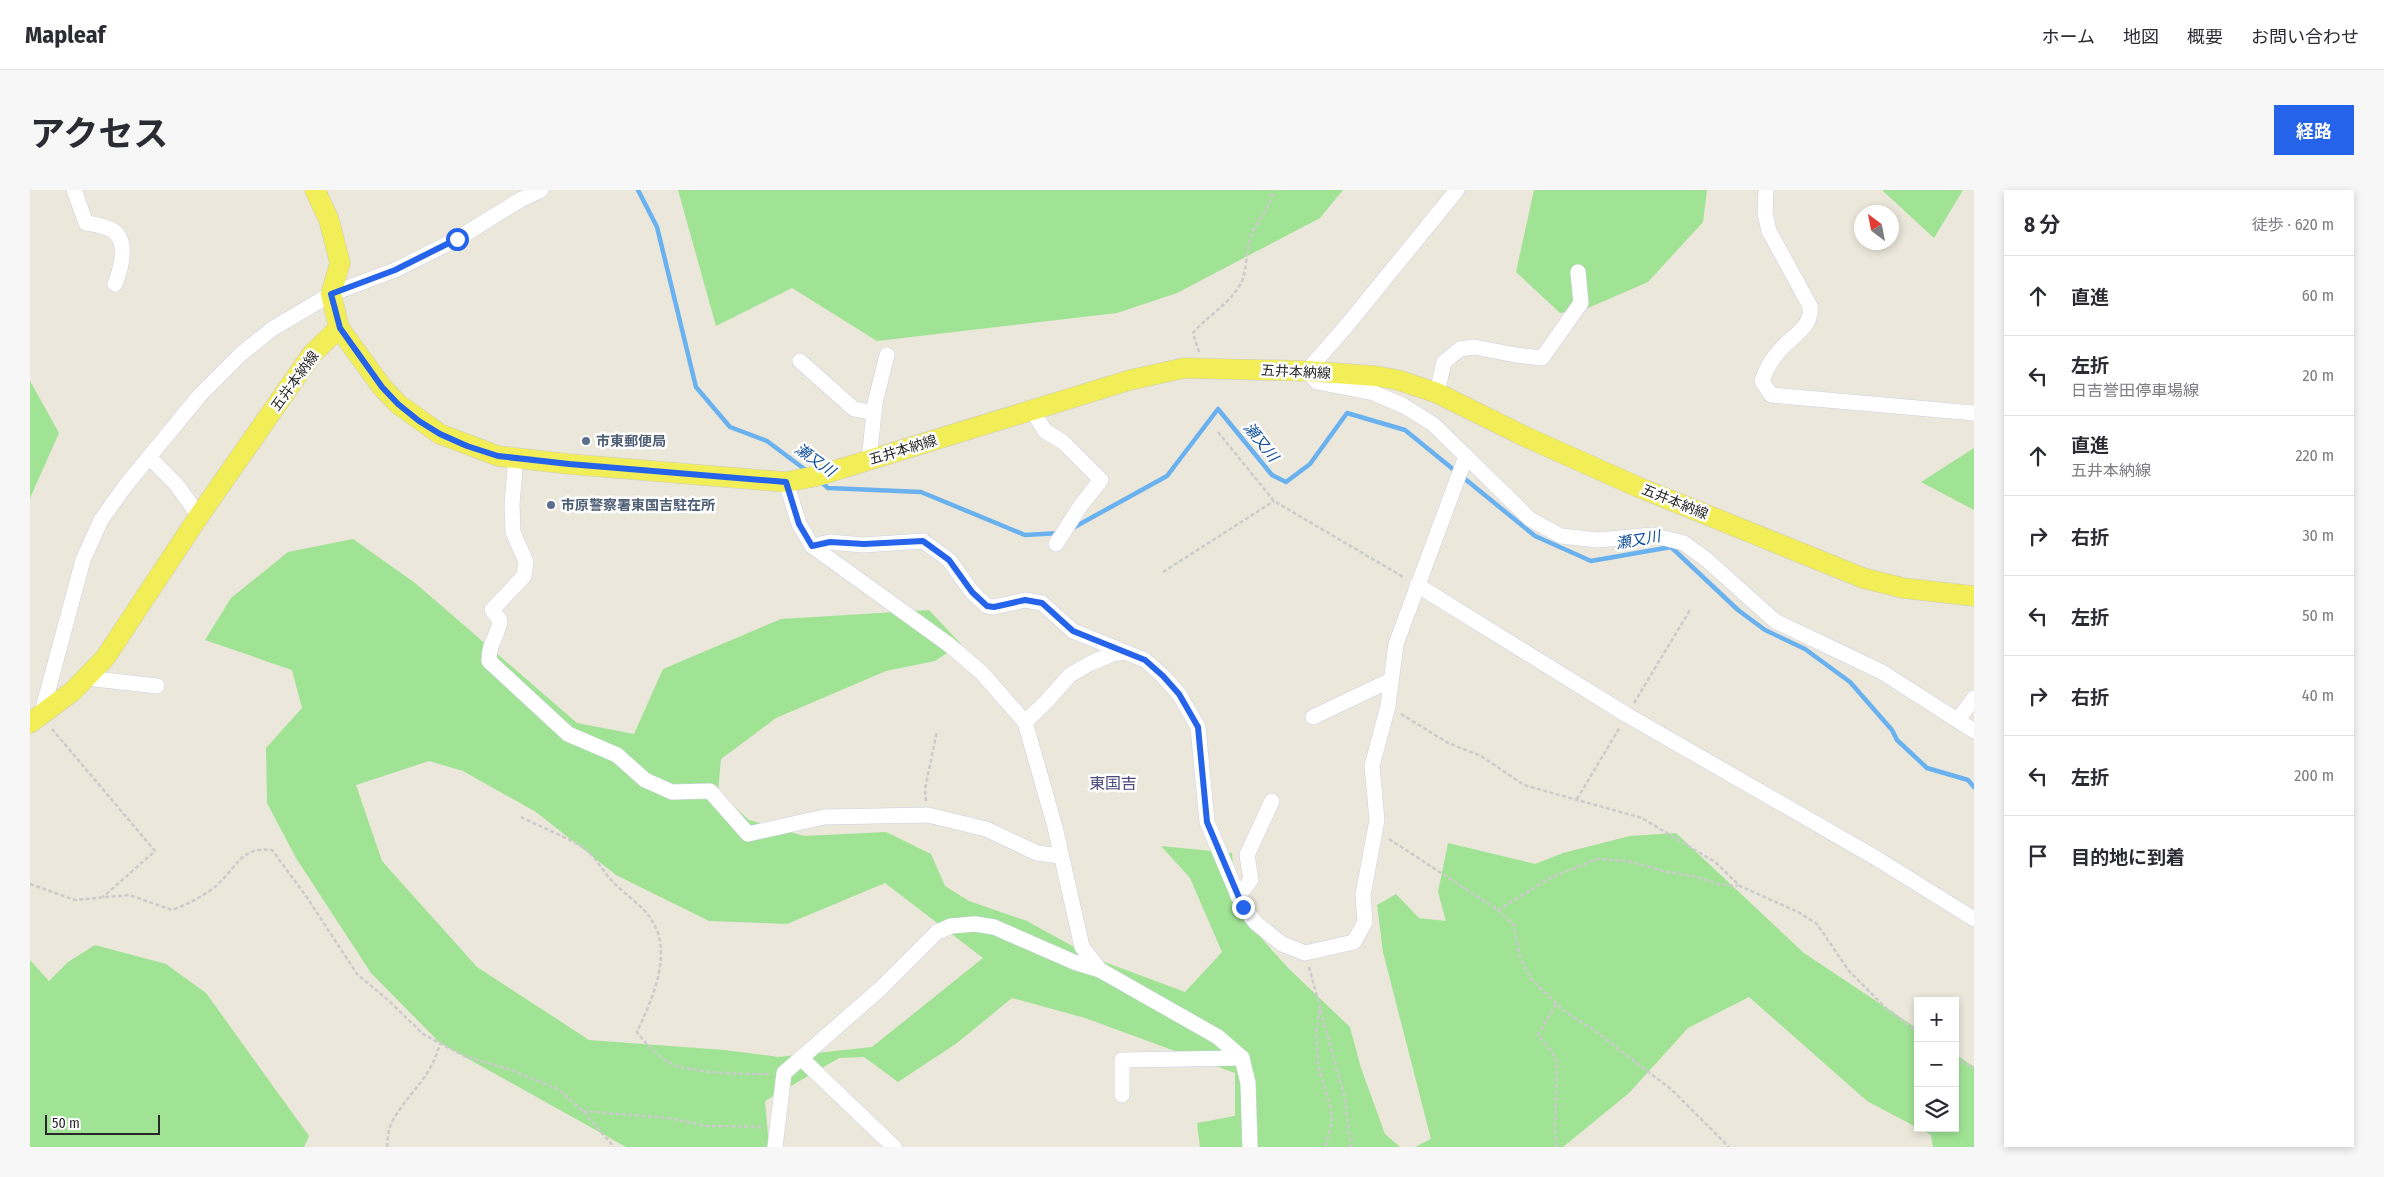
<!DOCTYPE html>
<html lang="ja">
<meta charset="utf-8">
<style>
body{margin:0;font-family:"Fira Sans Condensed","Noto Sans JP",sans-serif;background:#f7f7f7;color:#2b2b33}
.controls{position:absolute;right:15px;bottom:15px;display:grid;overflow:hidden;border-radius:0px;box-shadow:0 2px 8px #0003}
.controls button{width:45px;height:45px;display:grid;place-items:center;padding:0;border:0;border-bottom:1px solid #e1e1e2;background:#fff;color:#2b2b33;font:25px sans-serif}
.compass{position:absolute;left:1824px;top:15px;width:45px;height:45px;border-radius:50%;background:#fff;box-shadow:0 2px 8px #0003;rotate:328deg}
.scale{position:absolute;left:15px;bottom:12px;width:115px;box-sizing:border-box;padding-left:5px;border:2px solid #282828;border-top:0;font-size:14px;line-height:18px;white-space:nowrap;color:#282828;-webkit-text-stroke:4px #fff;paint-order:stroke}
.stop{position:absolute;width:15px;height:15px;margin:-11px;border:4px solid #2563eb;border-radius:50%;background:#fff}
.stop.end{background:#2563eb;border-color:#fff;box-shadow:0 1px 5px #0008}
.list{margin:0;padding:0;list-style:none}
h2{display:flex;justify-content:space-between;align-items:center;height:65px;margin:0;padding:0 20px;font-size:21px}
h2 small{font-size:16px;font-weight:400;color:#7c7c81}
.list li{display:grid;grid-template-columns:32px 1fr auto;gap:15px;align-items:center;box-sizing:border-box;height:80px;padding:0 20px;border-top:1px solid #e1e1e2}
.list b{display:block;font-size:19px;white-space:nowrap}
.list p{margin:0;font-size:16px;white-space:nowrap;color:#7c7c81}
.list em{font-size:16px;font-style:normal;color:#7c7c81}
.icon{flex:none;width:28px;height:28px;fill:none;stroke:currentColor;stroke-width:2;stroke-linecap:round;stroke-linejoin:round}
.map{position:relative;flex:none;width:1944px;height:957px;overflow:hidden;border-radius:0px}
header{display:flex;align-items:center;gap:30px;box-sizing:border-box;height:70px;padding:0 25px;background:#fff;border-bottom:1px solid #e1e1e2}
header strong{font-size:24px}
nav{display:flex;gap:28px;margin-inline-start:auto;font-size:18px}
.intro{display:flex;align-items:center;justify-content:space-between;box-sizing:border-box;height:120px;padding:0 30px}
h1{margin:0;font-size:35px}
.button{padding:12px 22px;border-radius:0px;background:#2563eb;color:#fff;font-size:18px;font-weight:700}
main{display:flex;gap:30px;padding:0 30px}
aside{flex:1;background:#fff;border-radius:0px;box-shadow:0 2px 8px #0003}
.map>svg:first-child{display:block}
</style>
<header>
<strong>Mapleaf</strong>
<nav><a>ホーム</a><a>地図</a><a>概要</a><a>お問い合わせ</a></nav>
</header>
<div class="intro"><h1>アクセス</h1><a class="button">経路</a></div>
<main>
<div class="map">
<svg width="1944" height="957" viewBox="0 0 1944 957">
<rect width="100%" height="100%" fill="#ebe7da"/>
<g fill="#a0e395" fill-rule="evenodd">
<path d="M648,0H1313L1290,28L1147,103L1087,123L847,151L762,98L686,136Z"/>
<path d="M1504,0H1677L1673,32L1618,92L1558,118L1530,123L1486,82Z"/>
<path d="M1852,0H1933L1904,48Z"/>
<path d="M0,191L29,243L0,308Z"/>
<path d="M1944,258V320L1891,292Z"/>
<path d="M323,349L385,393L547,533L604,544L633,479L751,429L899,420L931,454L905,471L856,481L746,528L691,569L688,602L719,630L774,646L856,642L901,664L915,696L939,711L997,731L1064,768L1155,802L1192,762L1160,688L1131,656L1202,663L1207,721L1258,778L1320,837L1331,878L1355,944L1370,957H1170L1167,933L1205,926V883L1055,828L982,808L927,853L868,892L834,867L809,868L735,911L739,957H596L410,853L341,783L266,668L237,613L236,558L272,518L262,480L175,450L201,408L258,362ZM399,571L433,581L506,622L586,685L679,731L757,734L855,693L953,768L842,857L749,867L694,860L559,850L447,777L352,671L326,595Z"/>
<path d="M1646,643L1774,763L1888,839V938L1837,911L1719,807L1658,838L1599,903L1533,957H1385L1401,949L1353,762L1347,715L1366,704L1389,728L1416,731L1408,702L1418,653L1505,674L1533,663L1600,646Z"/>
<path d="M65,755L136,774L176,803L279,946L274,957H0V770L19,791L38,772Z"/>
<path d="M1925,864L1944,877V957H1903L1901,945L1889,938H1925Z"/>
</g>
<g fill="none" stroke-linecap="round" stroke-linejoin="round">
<g stroke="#6ab1f0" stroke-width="4.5">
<path d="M608,0L627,37L666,197L700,237L737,251L777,281"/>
<path d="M791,292L798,298L891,302L995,345L1030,343"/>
<path d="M1041,339L1137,286L1188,219L1242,285L1256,292L1280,274L1317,223L1375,240L1505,346L1561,371L1641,357L1708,420L1735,440L1775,459L1820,492L1862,540L1867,550L1897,578L1938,590L1944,597"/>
</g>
<defs>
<g id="minor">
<path d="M44,0L56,33C64,34 73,36 80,39C100,48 91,79 85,94"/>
<path d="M1427,0L1318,134L1277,181L1287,192L1344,203L1374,216L1403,234L1500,329L1531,346L1568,350L1622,345L1654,353L1677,370L1745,431L1852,482L1944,541"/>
<path d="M1736,0L1735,23L1739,41L1780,116C1783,137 1762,146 1750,160C1741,170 1736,179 1732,191L1741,205L1944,223"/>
<path d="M770,171L824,219L844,223"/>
<path d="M1407,203L1414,172L1430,159L1444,157L1486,165L1512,168L1551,113L1548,82"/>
<path d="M1002,220L1015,241L1033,252L1071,290L1051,315L1026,354"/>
<path d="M119,267L146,294L169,326"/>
<path d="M486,267L482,314L483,342L496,372L494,386L462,420L470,430C468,448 459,450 459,471L538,544L587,565L615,590L642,602L680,601L718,644L794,627L898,625L956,639L1007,663L1031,666"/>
<path d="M839,270L845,213L857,165"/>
<path d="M756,292L769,334L782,356L918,454L952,483L995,532L1025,637L1052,757L1070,780"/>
<path d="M782,356L800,352L833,355L893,351L919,370L942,402L957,416L964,417L995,410L1012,413L1043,441L1095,462"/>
<path d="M1387,395L1597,525L1846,668L1944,729"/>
<path d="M56,488L127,496"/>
<path d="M11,526L53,370L71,330L96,295L170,205L211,164L242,139L301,104L365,80L427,49L490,10L511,0"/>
<path d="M1283,527L1361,490"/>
<path d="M1928,530L1944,508"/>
<path d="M995,532L1015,513L1040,485L1059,474L1082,464L1095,462L1115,470L1133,486L1149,504L1168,537L1177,632L1213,717L1226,733L1252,754L1275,763L1324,752L1335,732L1333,705L1347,630L1342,576L1358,516L1366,454L1436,266"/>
<path d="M1208,706L1221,690L1217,665L1242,611"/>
<path d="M771,868L864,957"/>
<path d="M1092,905V870L1212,868"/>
<path d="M745,957L754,883L850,799L907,742L921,736L945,734L964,737L1044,772L1070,780L1188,847L1212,868L1218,893L1220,957"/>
</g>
<g id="major">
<path d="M285,0L299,30L310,73L301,104L309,138L352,197L368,214L410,244L468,266L539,274L756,292L787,286L1100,190L1154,178L1277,181L1346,186L1368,190L1407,203L1496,247L1608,297L1833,388L1873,398L1944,406"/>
<path d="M0,533L43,501L75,468L169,326L282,164L309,138"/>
</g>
</defs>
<use href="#minor" stroke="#cfcfe2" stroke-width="16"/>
<use href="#major" stroke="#cbcbcb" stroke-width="21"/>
<g stroke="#cbcbcb" stroke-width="2.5" stroke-dasharray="4 2.5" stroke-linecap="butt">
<path d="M1169,162L1163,143C1178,125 1199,115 1211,93C1217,82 1216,56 1223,41C1231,25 1240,20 1243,0"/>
<path d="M1188,242L1244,311L1375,388"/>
<path d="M1133,382L1244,311"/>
<path d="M1604,513L1660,420"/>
<path d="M1371,524L1418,553L1451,566L1494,595L1612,628L1685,672L1710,696L1768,722L1787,734L1819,781L1856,818L1888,842"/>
<path d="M22,539L125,661L73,707"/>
<path d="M1547,609L1590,537"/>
<path d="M896,611L895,599L907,541"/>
<path d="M491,627C504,634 551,653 559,662C568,672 575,684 585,694C596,705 613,716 621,729C644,763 622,809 607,842C615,853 628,867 640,873C661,884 716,884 740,884"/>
<path d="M1359,649L1468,720L1484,735L1490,767L1501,789L1535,822L1564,840L1642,900L1699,957"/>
<path d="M0,694L45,710L99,705L142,720C158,714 172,707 186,696C206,679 210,656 242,660L276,706L327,784L358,810L393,844L434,866L478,879L528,899L553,921L584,957"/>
<path d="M1468,720L1520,688L1567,669L1598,671L1633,681L1668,687L1687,694L1708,696"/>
<path d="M1279,777L1315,909L1321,957"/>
<path d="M1526,814L1508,845L1521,861L1527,872L1525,939L1527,957"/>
<path d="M1290,819L1286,841L1288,875L1300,915L1302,932L1295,957"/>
<path d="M1925,868L1944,878"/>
<path d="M553,921L638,928L677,936L733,937"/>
<path d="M357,957C358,948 358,938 363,930C379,902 402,887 410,853"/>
</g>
<use href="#minor" stroke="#fff" stroke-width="15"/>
<use href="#major" stroke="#f2ee57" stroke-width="20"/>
</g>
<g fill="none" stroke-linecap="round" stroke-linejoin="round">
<path stroke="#2563eb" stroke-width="6" d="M427,49L365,80L301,104L310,138L352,197L368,214L389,231L410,244L437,256L468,266L539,274L756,292L769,334L782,356L800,352L834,354L893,351L919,370L942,402L957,416L964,417L995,410L1012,413L1043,441L1115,470L1133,486L1149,504L1168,537L1177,632L1213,717"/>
</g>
<g fill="#5c6f8a" stroke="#fff" stroke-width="2">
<circle cx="556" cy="251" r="5"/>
<circle cx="521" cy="315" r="5"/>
</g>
<g text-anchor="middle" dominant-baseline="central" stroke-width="5" stroke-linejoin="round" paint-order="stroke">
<g font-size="14" fill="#282828" stroke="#fff">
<text transform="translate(1266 182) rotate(3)">五井本納線</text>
<text transform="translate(265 191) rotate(-54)">五井本納線</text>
<text transform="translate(873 260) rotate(-17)">五井本納線</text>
<text transform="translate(1645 312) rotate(22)">五井本納線</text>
</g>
<g font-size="14" font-weight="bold" fill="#4e5e75" stroke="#fff" text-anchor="start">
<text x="566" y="251">市東郵便局</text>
<text x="531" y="315">市原警察署東国吉駐在所</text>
</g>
<g font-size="15" font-style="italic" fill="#0b4c9a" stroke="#fff">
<text transform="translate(1231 252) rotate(51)">瀬又川</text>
<text transform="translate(785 270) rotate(35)">瀬又川</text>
<text transform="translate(1608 350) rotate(-10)">瀬又川</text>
</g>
<g font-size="16" fill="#494879" stroke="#fff">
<text x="1083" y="593">東国吉</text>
</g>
</g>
</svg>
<div class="controls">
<button>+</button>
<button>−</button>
<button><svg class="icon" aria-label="layers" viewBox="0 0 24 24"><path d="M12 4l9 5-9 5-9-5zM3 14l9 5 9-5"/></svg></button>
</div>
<svg class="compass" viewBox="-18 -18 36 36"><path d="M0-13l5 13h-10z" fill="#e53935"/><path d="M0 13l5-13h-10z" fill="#7c7c81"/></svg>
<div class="scale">50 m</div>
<div class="stop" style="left:427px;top:49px"></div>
<div class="stop end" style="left:1213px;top:717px"></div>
</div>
<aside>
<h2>8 分<small>徒歩 · 620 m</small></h2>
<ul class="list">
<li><svg class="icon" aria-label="ahead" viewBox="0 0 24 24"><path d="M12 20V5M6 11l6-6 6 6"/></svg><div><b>直進</b></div><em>60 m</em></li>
<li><svg class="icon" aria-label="left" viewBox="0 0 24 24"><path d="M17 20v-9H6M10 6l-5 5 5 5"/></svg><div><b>左折</b><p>日吉誉田停車場線</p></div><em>20 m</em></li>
<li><svg class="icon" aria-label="ahead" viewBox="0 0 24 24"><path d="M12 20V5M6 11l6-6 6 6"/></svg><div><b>直進</b><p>五井本納線</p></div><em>220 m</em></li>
<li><svg class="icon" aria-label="right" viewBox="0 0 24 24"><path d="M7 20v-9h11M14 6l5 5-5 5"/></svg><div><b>右折</b></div><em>30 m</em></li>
<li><svg class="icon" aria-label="left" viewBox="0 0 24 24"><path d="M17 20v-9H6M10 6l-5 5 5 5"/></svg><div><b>左折</b></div><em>50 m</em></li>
<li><svg class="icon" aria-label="right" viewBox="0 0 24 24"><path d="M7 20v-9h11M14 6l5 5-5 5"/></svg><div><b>右折</b></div><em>40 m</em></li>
<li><svg class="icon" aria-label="left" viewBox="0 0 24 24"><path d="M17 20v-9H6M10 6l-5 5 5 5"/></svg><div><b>左折</b></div><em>200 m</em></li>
<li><svg class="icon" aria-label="arrive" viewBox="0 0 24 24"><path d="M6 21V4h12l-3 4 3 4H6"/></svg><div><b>目的地に到着</b></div></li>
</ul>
</aside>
</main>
